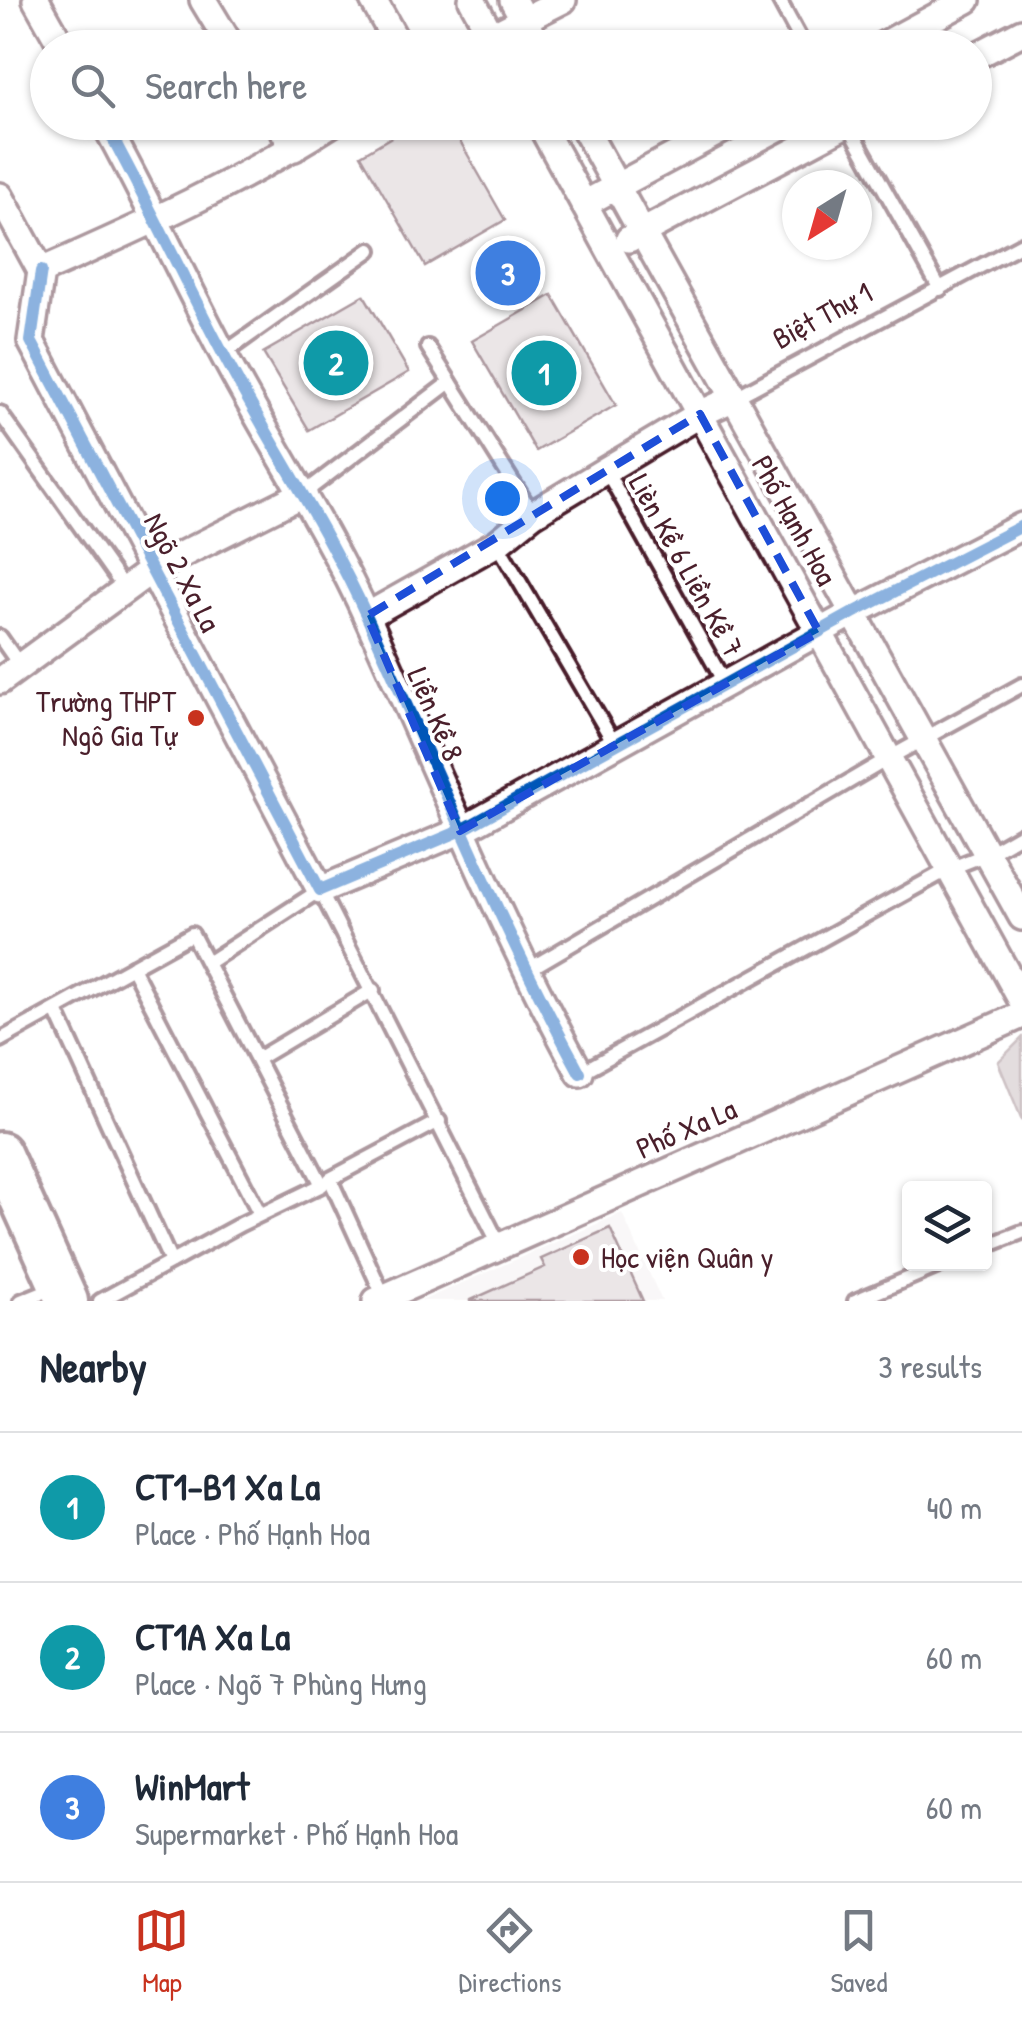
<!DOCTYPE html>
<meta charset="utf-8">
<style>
body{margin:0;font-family:"Patrick Hand",sans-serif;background:#f6f6f7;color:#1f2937}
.controls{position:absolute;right:30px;bottom:30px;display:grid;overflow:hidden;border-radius:10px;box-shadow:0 2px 8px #0004}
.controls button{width:90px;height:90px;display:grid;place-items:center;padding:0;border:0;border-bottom:2px solid #e0e1e3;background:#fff;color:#1f2937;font:50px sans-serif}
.compass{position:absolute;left:782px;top:170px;width:90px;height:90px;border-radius:50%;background:#fff;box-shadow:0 2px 8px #0004;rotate:217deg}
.you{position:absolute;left:502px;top:498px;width:35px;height:35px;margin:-25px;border:8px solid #fff;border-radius:50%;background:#1a73e8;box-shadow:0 0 0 15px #1a73e833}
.badge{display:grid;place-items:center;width:65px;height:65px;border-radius:50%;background:#c8321e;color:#fff;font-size:32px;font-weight:700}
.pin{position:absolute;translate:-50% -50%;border:5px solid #fff;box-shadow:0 2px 10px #0006}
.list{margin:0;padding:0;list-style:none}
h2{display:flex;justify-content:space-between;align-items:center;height:130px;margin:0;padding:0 40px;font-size:42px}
h2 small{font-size:32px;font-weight:400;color:#747a83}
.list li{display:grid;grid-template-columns:65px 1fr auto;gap:30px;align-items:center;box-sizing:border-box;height:150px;padding:0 40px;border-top:2px solid #e0e1e3}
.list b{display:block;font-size:38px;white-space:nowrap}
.list p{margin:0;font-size:32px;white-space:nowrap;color:#747a83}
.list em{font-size:32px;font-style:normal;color:#747a83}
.icon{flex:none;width:55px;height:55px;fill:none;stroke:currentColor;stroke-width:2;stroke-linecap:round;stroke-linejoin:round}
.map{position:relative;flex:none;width:1022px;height:1301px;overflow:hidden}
.search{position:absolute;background:#fff;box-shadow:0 2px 8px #0004;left:30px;right:30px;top:30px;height:110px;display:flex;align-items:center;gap:25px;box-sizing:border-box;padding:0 35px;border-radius:55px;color:#747a83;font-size:38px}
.sheet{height:580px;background:#fff}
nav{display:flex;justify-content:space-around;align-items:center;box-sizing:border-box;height:140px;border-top:2px solid #e0e1e3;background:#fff;font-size:28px;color:#747a83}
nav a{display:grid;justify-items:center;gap:5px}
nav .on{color:#c8321e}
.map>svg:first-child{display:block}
</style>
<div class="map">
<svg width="1022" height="1301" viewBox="0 0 1022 1301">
<rect width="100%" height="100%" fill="#fff"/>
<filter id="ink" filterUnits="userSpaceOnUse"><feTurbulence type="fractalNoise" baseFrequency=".01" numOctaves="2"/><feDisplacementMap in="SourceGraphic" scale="20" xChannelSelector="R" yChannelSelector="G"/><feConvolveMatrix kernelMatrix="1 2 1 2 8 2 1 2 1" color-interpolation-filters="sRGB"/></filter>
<g filter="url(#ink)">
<path fill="#f2eeef" d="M622,1213L662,1301H421Z"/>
<path fill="#c1b3b6" stroke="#91787e" stroke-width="2.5" d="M1022,1038V1120L998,1062Z"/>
<g fill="#d2c7cb" stroke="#4a1f2b" stroke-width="2.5">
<path d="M417,122H449L505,220L425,266L361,155Z"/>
<path d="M364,295L409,372L309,430L263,353Z"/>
<path d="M552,295L616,405L536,451L472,341Z"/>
<path d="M610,1228L643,1301H469L545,1267L541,1259Z"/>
</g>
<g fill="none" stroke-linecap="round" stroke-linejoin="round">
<defs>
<g id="service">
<path d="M779,0L805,48"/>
<path d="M847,122L940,289"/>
<path d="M428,347L533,514"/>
<path d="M223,354L370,250"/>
<path d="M734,398L1022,244"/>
<path d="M0,413L124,588"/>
<path d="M606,470L725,684"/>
<path d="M304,493L450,382"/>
<path d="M497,543L614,743"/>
<path d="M0,637L21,667"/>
<path d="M209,962L320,890L500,1246"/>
<path d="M132,967L260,1214"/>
<path d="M526,971L889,758L1022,685"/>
<path d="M56,1010L171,1262"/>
<path d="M0,1040L192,934L322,1185L241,1224L100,1301"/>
<path d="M259,1058L373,990"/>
<path d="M580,1073L949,869L987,854L1022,834"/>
<path d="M984,1247L1022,1232"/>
<path d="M384,1297L330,1179L439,1121"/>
<path d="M21,1301L53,1288"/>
<path d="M855,1301L943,1264"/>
</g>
<g id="minor">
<path d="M36,0L63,48"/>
<path d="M203,0L232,48"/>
<path d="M373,0L400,48"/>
<path d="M472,0L498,48"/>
<path d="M513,0L539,48"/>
<path d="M468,48L563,0"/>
<path d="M878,48L967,0"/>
<path d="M974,57L1022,32"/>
<path d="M104,122C146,198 182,276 222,352C269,442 326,526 368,619C438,773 499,924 580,1073"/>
<path d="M278,122L294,148"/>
<path d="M539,122L1022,1001"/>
<path d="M581,122L1022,917"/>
<path d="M0,196L41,271"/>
<path d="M584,204L737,122"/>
<path d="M629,239L850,122"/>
<path d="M41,271L31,341L320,890L460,831L853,613L1022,526"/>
<path d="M41,271C141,227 241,182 334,122"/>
<path d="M367,616L497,543L533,514L606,470L700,414L734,398"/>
<path d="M0,681L153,569L304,493"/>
<path d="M376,1301L1022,1015"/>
</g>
<path id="primary" d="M0,1153L67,1301"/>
</defs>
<use href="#service" stroke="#4a1f2b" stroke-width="20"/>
<use href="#minor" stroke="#4a1f2b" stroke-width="32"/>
<use href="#primary" stroke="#4a1f2b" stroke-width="48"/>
<use href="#service" stroke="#fff" stroke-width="12"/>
<use href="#minor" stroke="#fff" stroke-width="25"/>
<use href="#primary" stroke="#fff" stroke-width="40"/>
<defs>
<g id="cycleway">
<path d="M104,122C146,198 182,276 222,352C269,442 326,526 368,619C438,773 499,924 580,1073"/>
<path d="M41,271L31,341L320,890L460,831L853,613L1022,526"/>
</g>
</defs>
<use href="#cycleway" stroke="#fff" stroke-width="19"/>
<use href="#cycleway" stroke="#0057b8" stroke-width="12"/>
</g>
</g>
<path d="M0 0H1022V1301H0ZM700,414L819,632L460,831L367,616Z" fill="#fff" fill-opacity=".55" fill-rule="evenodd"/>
<path fill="none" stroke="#1d4ed8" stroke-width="8" stroke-dasharray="20 12" stroke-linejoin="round" d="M700,414L819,632L460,831L367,616Z"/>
<g fill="#c8321e" stroke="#fff" stroke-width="4">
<circle cx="196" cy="718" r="10"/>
<circle cx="581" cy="1257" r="10"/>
</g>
<g text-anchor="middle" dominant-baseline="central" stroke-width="8" stroke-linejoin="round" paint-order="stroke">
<g font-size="30" fill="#4a1f2b" stroke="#fff">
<text transform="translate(822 315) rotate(-28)">Biệt Thự 1</text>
<text transform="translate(795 520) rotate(61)">Phố Hạnh Hoa</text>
<text transform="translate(687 565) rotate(61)">Lièn Kề 6 Liền Kề 7</text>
<text transform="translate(183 572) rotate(62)">Ngõ 2 Xa La</text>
<text transform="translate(436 714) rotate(67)">Liền Kề 8</text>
<text transform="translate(686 1128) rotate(-24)">Phố Xa La</text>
</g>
<g font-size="30" fill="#4a1f2b" stroke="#fff" text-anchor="end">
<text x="176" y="701">Trường THPT<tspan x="176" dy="34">Ngô Gia Tự</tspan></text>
<text x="601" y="1257" text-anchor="start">Học viện Quân y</text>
</g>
</g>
</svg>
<div class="controls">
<button><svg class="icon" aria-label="layers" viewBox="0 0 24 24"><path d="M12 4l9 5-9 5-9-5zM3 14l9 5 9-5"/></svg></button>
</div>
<svg class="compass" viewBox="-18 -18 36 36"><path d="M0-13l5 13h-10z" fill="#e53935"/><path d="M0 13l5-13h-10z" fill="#747a83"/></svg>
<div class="you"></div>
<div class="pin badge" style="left:544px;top:373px;background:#0f9aa8">1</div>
<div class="pin badge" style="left:336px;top:363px;background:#0f9aa8">2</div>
<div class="pin badge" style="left:508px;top:273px;background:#3f7fe0">3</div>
<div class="search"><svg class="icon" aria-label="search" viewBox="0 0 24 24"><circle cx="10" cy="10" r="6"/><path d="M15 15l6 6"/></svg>Search here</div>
</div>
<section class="sheet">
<h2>Nearby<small>3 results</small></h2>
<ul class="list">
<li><span class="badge" style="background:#0f9aa8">1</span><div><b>CT1-B1 Xa La</b><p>Place · Phố Hạnh Hoa</p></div><em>40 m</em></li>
<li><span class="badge" style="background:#0f9aa8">2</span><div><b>CT1A Xa La</b><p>Place · Ngõ 7 Phùng Hưng</p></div><em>60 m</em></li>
<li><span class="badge" style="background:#3f7fe0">3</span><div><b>WinMart</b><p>Supermarket · Phố Hạnh Hoa</p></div><em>60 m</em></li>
</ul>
</section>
<nav>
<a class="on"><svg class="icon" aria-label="map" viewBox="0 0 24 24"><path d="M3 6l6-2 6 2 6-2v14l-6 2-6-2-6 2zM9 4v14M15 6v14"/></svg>Map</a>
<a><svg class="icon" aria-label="directions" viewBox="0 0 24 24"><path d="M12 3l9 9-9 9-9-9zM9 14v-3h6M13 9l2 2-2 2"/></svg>Directions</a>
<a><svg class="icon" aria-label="saved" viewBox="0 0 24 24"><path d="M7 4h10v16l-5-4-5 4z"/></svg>Saved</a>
</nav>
